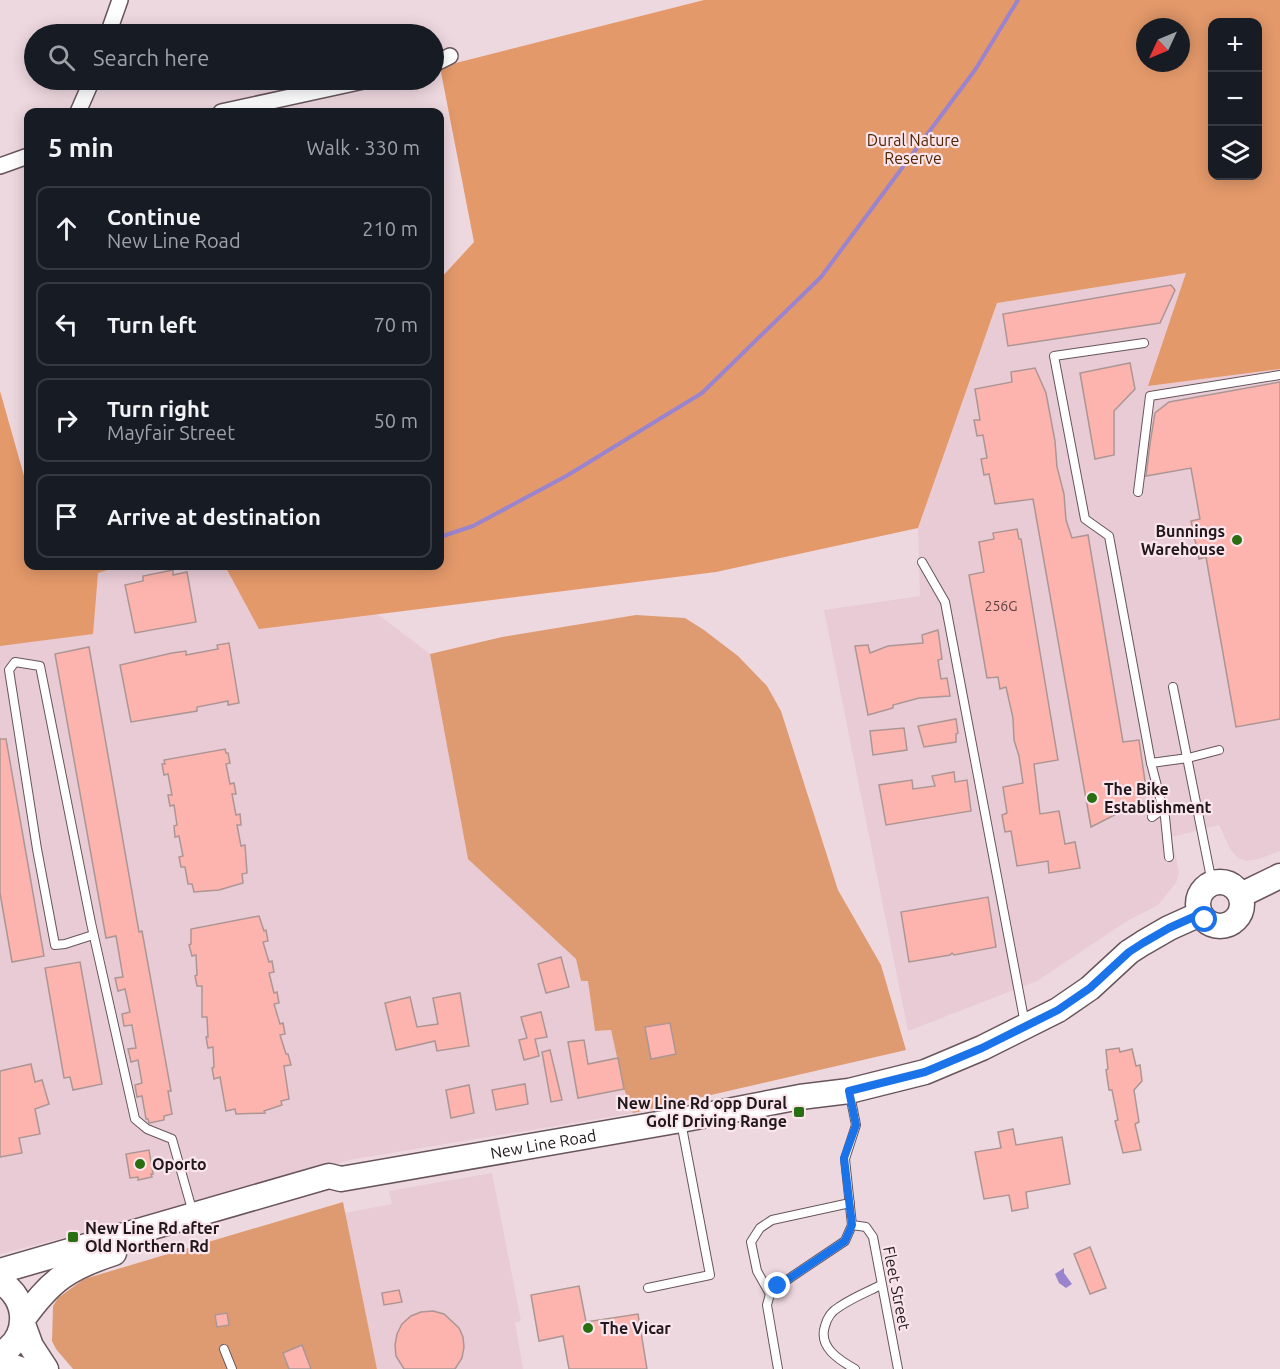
<!DOCTYPE html>
<meta charset="utf-8">
<style>
body{margin:0;font-family:Ubuntu,sans-serif;background:#242831;color:#f1f3f6}
.controls{position:absolute;right:18px;top:18px;display:grid;overflow:hidden;border-radius:12px;box-shadow:0 3px 15px #0003}
.controls button{width:54px;height:54px;display:grid;place-items:center;padding:0;border:0;border-bottom:2px solid #363941;background:#171b24;color:#f1f3f6;font:30px sans-serif}
.compass{position:absolute;left:1136px;top:18px;width:54px;height:54px;border-radius:50%;background:#171b24;box-shadow:0 3px 15px #0003;rotate:226deg}
.stop{position:absolute;width:18px;height:18px;margin:-14px;border:4px solid #1a73e8;border-radius:50%;background:#fff}
.stop.end{background:#1a73e8;border-color:#fff;box-shadow:0 2px 6px #0008}
.list{margin:0;padding:0;list-style:none}
h2{display:flex;justify-content:space-between;align-items:center;height:78px;margin:0;padding:0 24px;font-size:26px}
h2 small{font-size:20px;font-weight:400;color:#9ea1a6}
.list li{display:grid;grid-template-columns:39px 1fr auto;gap:18px;align-items:center;box-sizing:border-box;height:84px;margin:0 12px 12px;padding:0 12px;border:2px solid #363941;border-radius:12px}
.list b{display:block;font-size:22px;white-space:nowrap}
.list p{margin:0;font-size:20px;white-space:nowrap;color:#9ea1a6}
.list em{font-size:20px;font-style:normal;color:#9ea1a6}
.icon{flex:none;width:33px;height:33px;fill:none;stroke:currentColor;stroke-width:2;stroke-linecap:round;stroke-linejoin:round}
.map{position:relative;flex:none;width:1280px;height:1369px;overflow:hidden}
.search{position:absolute;background:#171b24;box-shadow:0 3px 15px #0003;left:24px;top:24px;width:420px;height:66px;display:flex;align-items:center;gap:15px;box-sizing:border-box;padding:0 21px;border-radius:33px;color:#9ea1a6;font-size:22px}
.panel{position:absolute;background:#171b24;box-shadow:0 3px 15px #0003;left:24px;top:108px;width:420px;height:462px;border-radius:12px}
.map>svg:first-child{display:block}
</style>
<div class="map">
<svg width="1280" height="1369" viewBox="0 0 1280 1369">
<rect width="100%" height="100%" fill="#eed8df"/>
<g fill="#e8cbd5">
<path d="M1187,273L1149,386L1280,369V851L1259,859L1247,861L1238,858L1230,849L1219,825L1172,837L1179,873L1176,883L1158,905L1127,921L1037,981L908,1031L824,610L920,596L918,528L997,303Z"/>
<path d="M98,566H314L430,654L468,858L576,959L581,981L588,980L595,1031L611,1030L624,1089L633,1113L349,1160L291,1179L0,1254V584Z"/>
<path d="M492,1173L521,1321L515,1322L523,1369H377L345,1213L392,1204L389,1191Z"/>
</g>
<g fill="#de9b71">
<path d="M636,615L685,618L704,630L738,656L767,686L781,711L838,890L881,965L906,1050L633,1113L624,1089L611,1030L595,1031L588,981H581L576,959L468,859L430,654L502,637Z"/>
<path d="M343,1202L377,1369H73L56,1349L52,1341L53,1306L58,1298L84,1279Z"/>
</g>
<g fill="#e3996a" fill-rule="evenodd">
<path d="M704,0H1280V369L1148,386L1186,273L997,303L918,528L716,572L259,629L225,566H440V279L474,242L440,67ZM1212,22H1258V176H1212ZM1145,27H1181V63H1145Z"/>
<path d="M0,391L28,490V566H120L98,573L93,634L0,646Z"/>
</g>
<path fill="#9b84ce" d="M1064,1268V1273L1072,1284L1066,1288L1059,1283L1055,1274Z"/>
<g fill="none" stroke-linecap="round" stroke-linejoin="round">
<path stroke="#9b84ce" stroke-width="4" d="M440,537L473,526L568,475L702,393L821,277L975,70L1018,0"/>
</g>
<g fill="#feb4ae" stroke="#ac9694" stroke-width="1.5">
<path d="M1171,285L1175,290L1160,323L1008,346L1003,314Z"/>
<path d="M1130,363L1135,389L1114,411V455L1095,459L1080,373Z"/>
<path d="M1035,368L1046,393L1055,441L1057,467L1064,494L1066,520L1072,538L1088,535L1123,742L1139,740L1147,795L1140,796L1142,806L1128,808L1091,827L1033,499L995,504L989,474L984,475L981,459L987,458L983,435L977,436L974,420H980L975,389L1012,382L1011,372Z"/>
<path d="M1280,382V719L1236,727L1206,557L1199,559L1191,521L1200,519L1191,468L1146,476L1150,444L1155,413L1169,402Z"/>
<path d="M1017,529L1019,539H1021L1058,760L1034,764L1040,814L1059,811L1065,844L1075,842L1080,868L1049,873L1048,861L1017,866L1011,831L1005,832L1002,815L1007,813L1003,787L1023,783L1019,756L1014,740L1013,718L1006,687L1000,689L998,677L987,678L969,575L984,572L979,542L994,539L993,533Z"/>
<path d="M173,570V575L187,572L196,622L135,633L125,585L143,581V576Z"/>
<path d="M938,630L942,659L938,660L941,679L947,678L950,696L919,698L893,705V708L868,715L855,646L868,645L870,653L888,646L923,643L922,635Z"/>
<path d="M229,643L239,703L228,705V701L197,707V711L131,722L120,665L172,653L186,651V655L218,649L217,645Z"/>
<path d="M89,647L139,932L142,931L171,1091H168L172,1114L164,1116V1120L149,1123L148,1119H146L142,1096L137,1097L135,1085L142,1083L138,1060L131,1062L128,1049L136,1048L132,1025L124,1026L122,1014L130,1012L125,989L118,991L115,978L123,977L116,936L106,938L55,654Z"/>
<path d="M956,719L958,733L956,734V742L924,747L918,726Z"/>
<path d="M904,728L907,750L873,755L870,731Z"/>
<path d="M0,739H6L44,956L12,962L0,893Z"/>
<path d="M225,749L226,753H228L230,763L226,764L230,784L234,783L236,794H232L236,815L240,814L241,825H237L241,846L245,845L247,873L242,874L243,883L219,890L194,892L192,884H188L185,867H181L179,857L183,856L179,836L175,837L174,826L177,825L174,805L170,806L168,795H172L168,774L164,775L162,764H165L164,760Z"/>
<path d="M954,772L955,782L967,780L971,811L886,825L879,785L912,780L913,789L935,786L932,776Z"/>
<path d="M988,897L996,947L954,955L952,953L950,955L909,962L901,912Z"/>
<path d="M259,916L264,931L266,930L268,941L263,942L269,962L272,961L274,972L269,973L274,993L277,992L279,1003L274,1004L280,1024L283,1023L285,1034L280,1035L286,1054H288L291,1065L284,1066L289,1099L281,1101L282,1105L264,1111L265,1113L236,1114L235,1109L226,1111L220,1077L214,1079L212,1068L214,1067L213,1047L208,1048L206,1037H208L207,1017H202V986H197L195,976L197,975L196,955L192,956L189,945L191,944V929Z"/>
<path d="M561,957L569,987L546,993L538,964Z"/>
<path d="M80,962L102,1084L73,1090L70,1077L64,1078L45,968Z"/>
<path d="M460,993L469,1046L437,1051L435,1041L396,1050L385,1003L410,997L417,1027L438,1024L433,998Z"/>
<path d="M541,1012L547,1037L535,1039L539,1056L524,1060L519,1040L527,1038L521,1017Z"/>
<path d="M670,1023L676,1054L651,1059L645,1027Z"/>
<path d="M584,1040L588,1064L618,1058L624,1089L578,1098L568,1042Z"/>
<path d="M1119,1048L1120,1052L1132,1049L1136,1066L1140,1065L1142,1081L1134,1090L1139,1122L1135,1124L1141,1150L1123,1153L1115,1121L1118,1120L1112,1090H1109L1106,1070L1108,1069L1106,1050Z"/>
<path d="M550,1050L562,1100L551,1102L542,1052Z"/>
<path d="M31,1064L35,1082L42,1080L49,1104L35,1109L40,1134L19,1138L22,1153L0,1157V1071Z"/>
<path d="M525,1084L528,1104L496,1110L492,1090Z"/>
<path d="M469,1085L474,1113L451,1118L446,1090Z"/>
<path d="M1013,1129L1016,1145L1062,1137L1070,1184L1026,1192L1028,1208L1012,1211L1009,1195L984,1199L975,1152L1001,1148L998,1132Z"/>
<path d="M149,1150L153,1174H151L152,1177L138,1180V1177L130,1178L126,1154Z"/>
<path d="M1090,1247L1106,1288L1090,1294L1074,1254Z"/>
<path d="M579,1286L586,1322L638,1314L647,1369H569L563,1336L539,1341L531,1295Z"/>
<path d="M399,1290L402,1302L384,1305L382,1293Z"/>
<path d="M433,1311L444,1314L459,1328L463,1337L464,1347L462,1358L455,1369H404L396,1356L395,1345L397,1334L402,1324L411,1316L421,1312Z"/>
<path d="M227,1313L229,1325L217,1327L215,1315Z"/>
<path d="M302,1345L311,1369H289L283,1353Z"/>
</g>
<g fill="none" stroke-linecap="round" stroke-linejoin="round">
<defs>
<g id="service">
<path d="M1144,343L1054,356L1085,519L1109,536L1151,763L1188,758L1219,750"/>
<path d="M1138,492L1150,396L1280,375"/>
<path d="M922,562L945,602L1025,1024"/>
<path d="M1173,687L1212,883"/>
<path d="M1151,763L1165,817L1169,857"/>
<path d="M1152,817L1163,809"/>
<path d="M93,935L65,944L55,945L37,849L9,670L15,662L40,666L91,923L135,1119L147,1129L172,1139L193,1213"/>
<path d="M850,1095L856,1125L845,1159L852,1225"/>
<path d="M852,1225L866,1227L873,1237L898,1369"/>
<path d="M648,1288L710,1275L681,1122"/>
<path d="M770,1294L757,1271L751,1242L760,1228L772,1220L850,1203"/>
<path d="M224,1349L232,1369"/>
<path d="M778,1369L767,1305L770,1294L778,1286L845,1241L852,1225"/>
<path d="M855,1369C839,1360 818,1347 825,1326C827,1318 832,1311 839,1307C852,1298 867,1292 881,1285"/>
</g>
<g id="minor">
<path d="M108,34L120,0"/>
<path d="M434,64L450,56"/>
<path d="M78,112L92,80"/>
<path d="M221,112L368,80"/>
<path d="M0,166L28,156"/>
</g>
<g id="primary">
<circle cx="1220" cy="904" r="22"/>
<path d="M1241,895L1280,876"/>
<path id="s1" d="M0,1271L329,1176L341,1179L681,1120L800,1097L849,1091L925,1072L982,1048L1058,1010L1090,988L1129,952L1143,943L1169,928L1200,914"/>
<path d="M0,1282C29,1298 30,1338 0,1354"/>
<path d="M23,1319C51,1280 68,1268 114,1253"/>
<path d="M23,1324L31,1346L46,1369"/>
<path d="M0,1362L20,1369"/>
</g>
</defs>
<use href="#service" stroke="#67555b" stroke-width="10"/>
<use href="#minor" stroke="#67555b" stroke-width="18"/>
<use href="#primary" stroke="#67555b" stroke-width="27"/>
<use href="#service" stroke="#fff" stroke-width="8"/>
<use href="#minor" stroke="#fff" stroke-width="15"/>
<use href="#primary" stroke="#fff" stroke-width="24"/>
</g>
<g fill="none" stroke-linecap="round" stroke-linejoin="round">
<path stroke="#1a73e8" stroke-width="8" d="M778,1286L845,1241L852,1225L844,1158L856,1125L849,1091L925,1072L982,1048L1058,1010L1090,988L1129,952L1143,943L1169,928L1200,914L1205,920"/>
</g>
<g fill="#276f10" stroke="#fbe5ed" stroke-width="2">
<circle cx="1237" cy="540" r="6"/>
<circle cx="1092" cy="798" r="6"/>
<rect x="793" y="1106" width="12" height="12" rx="3"/>
<circle cx="140" cy="1164" r="6"/>
<rect x="67" y="1231" width="12" height="12" rx="3"/>
<circle cx="588" cy="1328" r="6"/>
</g>
<g text-anchor="middle" dominant-baseline="central" stroke-width="4.5" stroke-linejoin="round" paint-order="stroke">
<g font-size="14" fill="#583f40">
<text x="1001" y="606">256G</text>
</g>
<g font-size="16" fill="#522400" stroke="#fbe5ed">
<text x="913" y="140">Dural Nature<tspan x="913" dy="18">Reserve</tspan></text>
</g>
<g font-size="16" font-weight="bold" fill="#20181b" stroke="#fbe5ed" text-anchor="start">
<text x="1225" y="531" text-anchor="end">Bunnings<tspan x="1225" dy="18">Warehouse</tspan></text>
<text x="1104" y="789">The Bike<tspan x="1104" dy="18">Establishment</tspan></text>
<text x="787" y="1103" text-anchor="end">New Line Rd opp Dural<tspan x="787" dy="18">Golf Driving Range</tspan></text>
<text x="152" y="1164">Oporto</text>
<text x="85" y="1228">New Line Rd after<tspan x="85" dy="18">Old Northern Rd</tspan></text>
<text x="600" y="1328">The Vicar</text>
</g>
<g font-size="16" fill="#20181b" stroke="#fbe5ed">
<text stroke="none"><textPath href="#s1" startOffset="560">New Line Road</textPath></text>
<text transform="translate(897 1288) rotate(79)">Fleet Street</text>
</g>
</g>
</svg>
<div class="controls">
<button>+</button>
<button>−</button>
<button><svg class="icon" aria-label="layers" viewBox="0 0 24 24"><path d="M12 4l9 5-9 5-9-5zM3 14l9 5 9-5"/></svg></button>
</div>
<svg class="compass" viewBox="-18 -18 36 36"><path d="M0-13l5 13h-10z" fill="#e53935"/><path d="M0 13l5-13h-10z" fill="#9ea1a6"/></svg>
<div class="stop" style="left:1205px;top:920px"></div>
<div class="stop end" style="left:778px;top:1286px"></div>
<div class="search"><svg class="icon" aria-label="search" viewBox="0 0 24 24"><circle cx="10" cy="10" r="6"/><path d="M15 15l6 6"/></svg>Search here</div>
<section class="panel">
<h2>5 min<small>Walk · 330 m</small></h2>
<ul class="list">
<li><svg class="icon" aria-label="ahead" viewBox="0 0 24 24"><path d="M12 20V5M6 11l6-6 6 6"/></svg><div><b>Continue</b><p>New Line Road</p></div><em>210 m</em></li>
<li><svg class="icon" aria-label="left" viewBox="0 0 24 24"><path d="M17 20v-9H6M10 6l-5 5 5 5"/></svg><div><b>Turn left</b></div><em>70 m</em></li>
<li><svg class="icon" aria-label="right" viewBox="0 0 24 24"><path d="M7 20v-9h11M14 6l5 5-5 5"/></svg><div><b>Turn right</b><p>Mayfair Street</p></div><em>50 m</em></li>
<li><svg class="icon" aria-label="arrive" viewBox="0 0 24 24"><path d="M6 21V4h12l-3 4 3 4H6"/></svg><div><b>Arrive at destination</b></div></li>
</ul>
</section>
</div>
